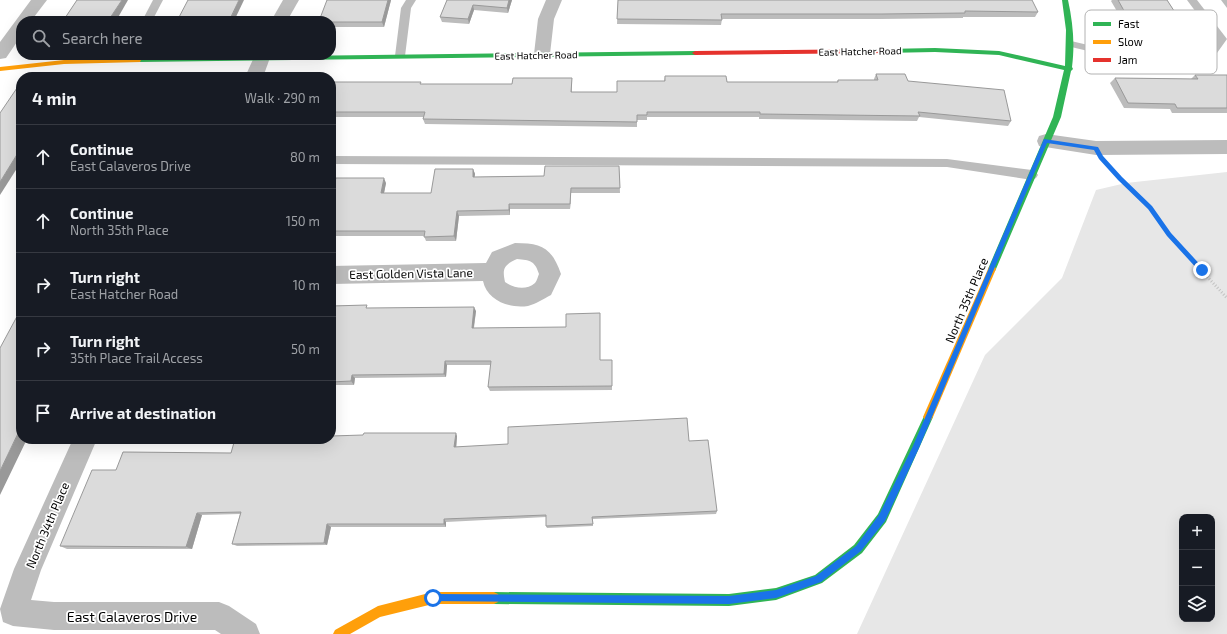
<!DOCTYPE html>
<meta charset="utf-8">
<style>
body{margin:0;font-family:"Exo 2",sans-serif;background:#242831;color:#f1f3f6}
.controls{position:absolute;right:12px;bottom:12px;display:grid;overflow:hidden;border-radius:8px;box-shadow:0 4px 16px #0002}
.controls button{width:36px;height:36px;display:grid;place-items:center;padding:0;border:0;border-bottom:1px solid #363941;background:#171b24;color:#f1f3f6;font:20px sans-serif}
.stop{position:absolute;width:12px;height:12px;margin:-9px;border:3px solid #1a73e8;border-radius:50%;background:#fff}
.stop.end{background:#1a73e8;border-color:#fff;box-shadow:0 1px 4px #0008}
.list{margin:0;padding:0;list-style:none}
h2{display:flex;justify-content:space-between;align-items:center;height:52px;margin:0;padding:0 16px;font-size:17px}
h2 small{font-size:13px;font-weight:400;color:#9ea1a6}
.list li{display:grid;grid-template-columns:26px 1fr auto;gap:12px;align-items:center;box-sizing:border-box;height:64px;padding:0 16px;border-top:1px solid #363941}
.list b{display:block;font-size:15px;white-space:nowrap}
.list p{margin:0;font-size:13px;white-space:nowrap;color:#9ea1a6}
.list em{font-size:13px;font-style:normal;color:#9ea1a6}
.icon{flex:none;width:22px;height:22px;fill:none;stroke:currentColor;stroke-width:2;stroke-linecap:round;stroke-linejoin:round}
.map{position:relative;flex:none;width:1227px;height:634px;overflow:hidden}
.search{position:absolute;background:#171b24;box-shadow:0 4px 16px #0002;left:16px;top:16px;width:320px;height:44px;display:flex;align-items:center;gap:10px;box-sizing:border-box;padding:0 14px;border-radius:16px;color:#9ea1a6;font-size:15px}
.panel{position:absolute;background:#171b24;box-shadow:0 4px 16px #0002;left:16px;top:72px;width:320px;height:372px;border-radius:16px}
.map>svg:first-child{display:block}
</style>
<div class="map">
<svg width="1227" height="634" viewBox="0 0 1227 634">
<rect width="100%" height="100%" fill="#fff"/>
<path fill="#e7e7e7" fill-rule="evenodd" d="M1227,172V634H857L985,355L1062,278L1096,190L1126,183ZM1182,517H1212V619H1182Z"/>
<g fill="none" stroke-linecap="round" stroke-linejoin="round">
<path stroke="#c2c2c2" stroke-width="2" stroke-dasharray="1 1.5" stroke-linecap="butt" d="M1112,169L1150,207L1158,220L1182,250L1202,271"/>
<path stroke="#c2c2c2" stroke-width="3" stroke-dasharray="1 2" stroke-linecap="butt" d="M1201,270L1227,298"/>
<g fill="#bcbcbc" fill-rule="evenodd">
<path d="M153,0H163L152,21H142Z"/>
<path d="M406,0H416L411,8L405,56L404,58H396L395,56L401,8Z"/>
<path d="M1187,0H1197L1227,39L1217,53L1169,56L1105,55L1067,46L1066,44L1071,41L1105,49L1169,50L1210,48L1216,39Z"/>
<path d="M331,156L947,159L1032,170L1036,172L1038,175L1036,178L1032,180L947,167L331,164Z"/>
</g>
<g fill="#bcbcbc" fill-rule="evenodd">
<path d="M31,0H47L31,21H21V36L6,58L0,59V42Z"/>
<path d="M283,0H299L287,21H271Z"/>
<path d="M546,0H562L554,19L550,54L548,58L542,59L536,58L534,54L538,19Z"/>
<path d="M255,55H271L263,77H245Z"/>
<path d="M1046,134L1096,141L1227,140V154L1096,155L1039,146L1037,141L1039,136Z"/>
<path d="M515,243C542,243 552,248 561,274L551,295C543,299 536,304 528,306C509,309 487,300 483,281L331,284V266L486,263L492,252ZM517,259C530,260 535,261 539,274C538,276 537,281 535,283C526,291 513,288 505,282C502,268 504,265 517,259Z"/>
<path d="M73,439H97L41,570L31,600L54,602H219L229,606L256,624L260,634H221L215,630H54L13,626L3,622L0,609L14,569Z"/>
</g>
<g fill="#30b455" fill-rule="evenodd">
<path d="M1062,0H1068C1073,23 1075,44 1072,67L1073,69L1071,71L1061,117L996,269L995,271H989L988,269L1053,117L1064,70L999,55L935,52L884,53L881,51L884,49L935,48L999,51L1065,66L1066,30Z"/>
<path d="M695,51L698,53L697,55L138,62L135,60L138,58Z"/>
<path d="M928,412L931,414L933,417L886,522L862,553L822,583L776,600L729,606L494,604L490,602L488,598L490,594L494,592L729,594L776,588L815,575L854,545L878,514L925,414Z"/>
</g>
<g fill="#ff9f0a" fill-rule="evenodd">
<path d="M138,58L141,60L140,62L64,64L0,71V67L64,60Z"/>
<path d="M992,265L995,267L996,269L933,417L931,420L928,422L925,420L923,417L988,269L989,267Z"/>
<path d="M433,592H494L498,594L500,598L498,602L494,604H433L380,617L350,634H333L335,630L378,606Z"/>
</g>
<path fill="#e5322d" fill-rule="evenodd" d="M884,49H886V53L695,55L692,53L695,51Z"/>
</g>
<g fill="#bcbcbc">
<path d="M327,0H391L384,27H331V21Z"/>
<path d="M447,0H512L508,13L474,10L469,24L442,22L440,17Z"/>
<path d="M618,0L1038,12L1035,17H963V18L880,19H722L721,25L617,24Z"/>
<path d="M1112,0H1167L1180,20L1175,25H1169L1175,35L1171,40L1133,39L1111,1Z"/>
<path d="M1221,0H1227V8Z"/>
<path d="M876,74L908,81L1011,121L1008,126L919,117L917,121L759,119V117H647V120H637V127L425,124L423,119L424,117H335L331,131V82L421,84H512L572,78V92H617L664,81L665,76L727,82H837L838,80H874V79Z"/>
<path d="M1195,75H1227V113H1172L1170,109L1124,108L1110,83L1115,78L1191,79Z"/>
<path d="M619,166L620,193H571L570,209H510V215L459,216L456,241H426L424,236H331V194L386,183L384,193H431L473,169L475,174L474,177L544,176Z"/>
<path d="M331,306L368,308L476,311L474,328L600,360H612V390L490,391L488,387L491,365H447L446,377L355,378L354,385H331Z"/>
<path d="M457,436L456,447L689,441L717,511L716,514L593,519V526L547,528L546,526V517L446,522V527H331L327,545L237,546L232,544L240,514L202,515L192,549H67L60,546L116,470L231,453Z"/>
</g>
<g fill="#999">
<path d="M122,0H128L116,21H108Z"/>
<path d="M239,0H244L234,21H229Z"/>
<path d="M388,0H391L384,27L382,22Z"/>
<path d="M509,0H512L508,13L507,8Z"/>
<path d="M473,5L474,10L469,24L468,19Z"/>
<path d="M333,112L335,117L331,131V117Z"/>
<path d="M21,148V162L0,195V182Z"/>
<path d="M473,169L475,174L474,182L473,177Z"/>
<path d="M384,178L386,183L383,198L381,193Z"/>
<path d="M571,188V193L570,209V204Z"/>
<path d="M509,204L510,209V215L509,210Z"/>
<path d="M457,211L459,216L456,241L454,236Z"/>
<path d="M474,307L476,311L473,332L472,328Z"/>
<path d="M445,361L447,365L446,377L444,374Z"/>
<path d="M352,375L355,378L354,385L351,381Z"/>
<path d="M21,427V439H27L0,495V471Z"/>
<path d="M456,433L457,436L456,450L454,447Z"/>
<path d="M197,513L202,515L192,549L186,547Z"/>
<path d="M444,519L446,522V527L444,524Z"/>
<path d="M327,524L331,527L327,545L324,543Z"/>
</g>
<g fill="#dbdbdb" stroke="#999">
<path d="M77,0H122L108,21H63Z"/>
<path d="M188,0H239L229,21H177Z"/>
<path d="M327,0H388L382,22H331V21H319Z"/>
<path d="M447,0H509L507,8L473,5L468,19L440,17Z"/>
<path d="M618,0H1032L1038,12L965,11V13L882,14H721L722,20L617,19Z"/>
<path d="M1118,0H1167L1180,20H1166L1175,35L1137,34Z"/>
<path d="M876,74H905L908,81L1004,90L1011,121L918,112L920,116L760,114V112H647V115H637V122L423,119L425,112H333L331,117V82H421L420,84H512L513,78H572L571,92H617V81H665V76H726L727,82H838V80H878Z"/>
<path d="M1195,75H1227V108H1177L1175,104L1128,103L1115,78L1198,79Z"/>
<path d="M17,88H21V148L0,182V113Z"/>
<path d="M545,166H619L620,188H571L570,204H509V210L457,211L454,236L424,237L425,231H331V194L336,178H384L381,193H431L435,169H473V177L544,176Z"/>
<path d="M367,305L366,308L474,307L472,328L566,327V314L600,313V360H612V386L488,387L491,361H445L444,374L352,375L351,381L331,382V306Z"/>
<path d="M21,309V427L0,471V348Z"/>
<path d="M687,418L689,441L708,440L717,511L592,517L593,524L546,526V515L444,519V524H327L324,543L232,544L241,512L197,513L186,547L60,546L92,470H116L123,452L231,453L235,439H331V436L363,435L364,433H456L454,447L508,444V427Z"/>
</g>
<path fill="#1a73e8" d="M1044,139L1098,147L1103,156L1122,177L1152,206L1171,233L1205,270L1204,272H1200L1167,236L1148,209L1118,180L1099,159L1094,150L1047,143L919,448L885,521L861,551L821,582L776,598L729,604L430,601V595L433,594L729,596L776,590L816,576L856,546L879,515L913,446Z"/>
<g text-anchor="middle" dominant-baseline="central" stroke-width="3.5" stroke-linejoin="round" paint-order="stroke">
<g font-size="10" fill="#000" stroke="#fff">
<text transform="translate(860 51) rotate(-1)">East Hatcher Road</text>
<text transform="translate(536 55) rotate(-1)">East Hatcher Road</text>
</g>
<g font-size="12" fill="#000" stroke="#fff">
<text transform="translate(411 273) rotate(-1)">East Golden Vista Lane</text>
<text transform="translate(966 300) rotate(-67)">North 35th Place</text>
<text transform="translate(47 525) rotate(-67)">North 34th Place</text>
</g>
<g font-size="14" fill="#000" stroke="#fff">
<text x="132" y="616">East Calaveros Drive</text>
</g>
</g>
<rect x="1085" y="10" width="132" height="64" rx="6" fill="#fff" stroke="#b2b2b2" stroke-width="1"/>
<rect x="1093" y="22" width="18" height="4" fill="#30b455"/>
<rect x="1093" y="40" width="18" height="4" fill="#ff9f0a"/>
<rect x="1093" y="58" width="18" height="4" fill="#e5322d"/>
<g font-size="11" fill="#000">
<text x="1118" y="28">Fast</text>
<text x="1118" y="46">Slow</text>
<text x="1118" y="64">Jam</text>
</g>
</svg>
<div class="controls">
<button>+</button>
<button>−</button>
<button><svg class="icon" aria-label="layers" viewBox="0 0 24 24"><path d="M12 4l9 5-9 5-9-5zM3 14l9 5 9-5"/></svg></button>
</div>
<div class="stop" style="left:433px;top:598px"></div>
<div class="stop end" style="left:1202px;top:270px"></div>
<div class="search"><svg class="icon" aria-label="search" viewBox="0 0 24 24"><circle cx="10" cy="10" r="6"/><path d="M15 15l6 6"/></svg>Search here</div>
<section class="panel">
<h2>4 min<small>Walk · 290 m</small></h2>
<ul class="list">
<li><svg class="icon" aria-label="ahead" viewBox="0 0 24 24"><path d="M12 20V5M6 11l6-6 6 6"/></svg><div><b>Continue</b><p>East Calaveros Drive</p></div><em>80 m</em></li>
<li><svg class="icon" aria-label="ahead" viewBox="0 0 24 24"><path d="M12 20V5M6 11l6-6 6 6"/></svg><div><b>Continue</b><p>North 35th Place</p></div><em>150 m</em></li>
<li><svg class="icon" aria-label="right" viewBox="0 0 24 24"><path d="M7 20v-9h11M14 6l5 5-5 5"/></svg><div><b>Turn right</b><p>East Hatcher Road</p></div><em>10 m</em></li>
<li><svg class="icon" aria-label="right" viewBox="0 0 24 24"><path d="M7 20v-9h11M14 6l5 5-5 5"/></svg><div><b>Turn right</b><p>35th Place Trail Access</p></div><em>50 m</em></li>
<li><svg class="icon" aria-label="arrive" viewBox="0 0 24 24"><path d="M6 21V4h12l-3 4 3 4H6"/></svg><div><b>Arrive at destination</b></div></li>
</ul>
</section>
</div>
